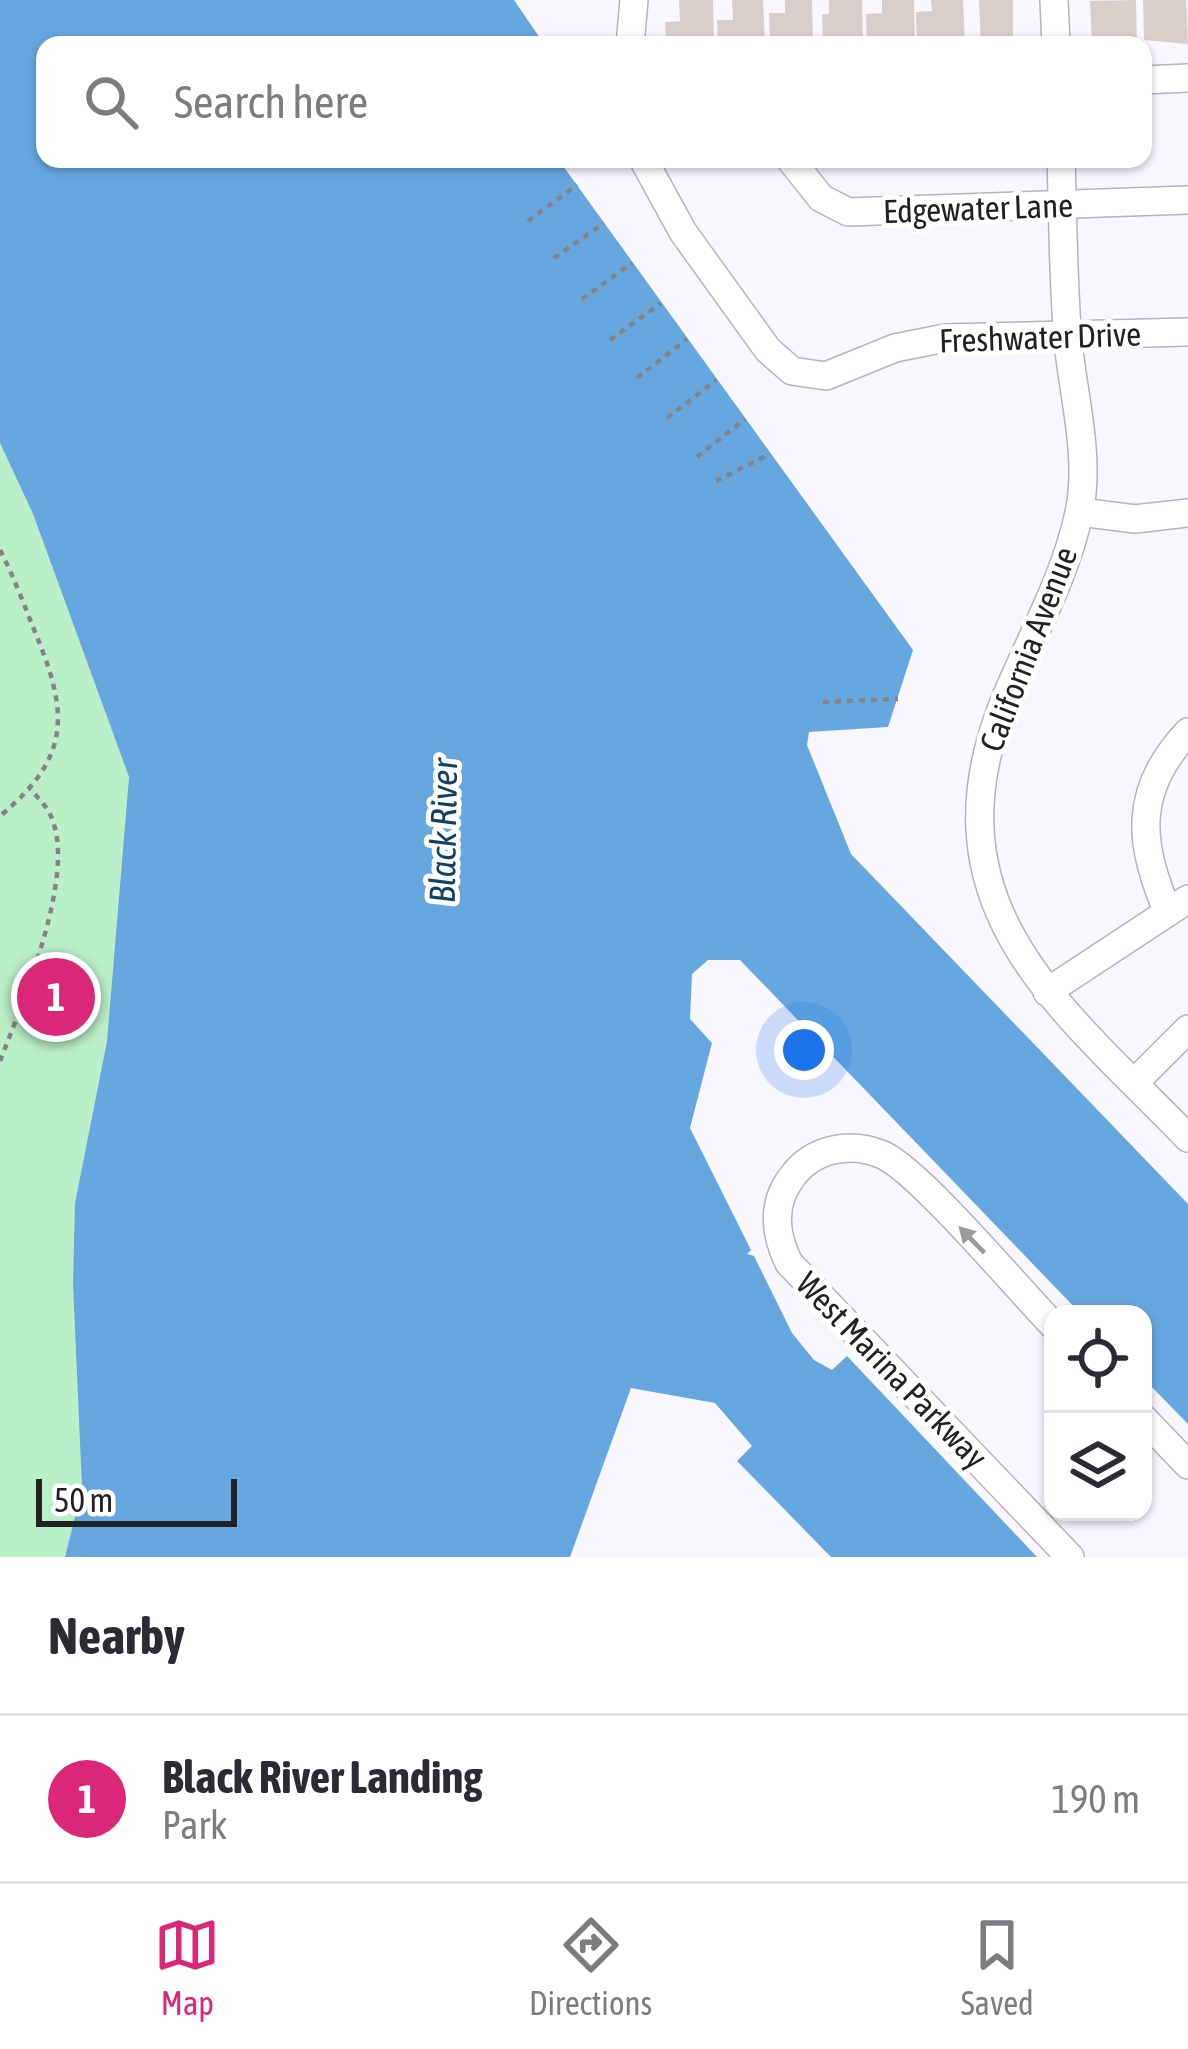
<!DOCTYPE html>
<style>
body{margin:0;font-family:"Asap Condensed",sans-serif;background:#f7f7f7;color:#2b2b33}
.controls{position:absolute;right:36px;bottom:36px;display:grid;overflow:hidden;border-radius:24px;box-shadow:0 3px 9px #0004}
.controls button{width:108px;height:108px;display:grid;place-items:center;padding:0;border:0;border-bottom:3px solid #e1e1e2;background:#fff;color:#2b2b33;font:60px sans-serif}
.scale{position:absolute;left:36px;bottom:30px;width:201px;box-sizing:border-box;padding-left:12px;border:6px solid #222124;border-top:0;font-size:33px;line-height:42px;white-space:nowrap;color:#222124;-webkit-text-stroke:9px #fff;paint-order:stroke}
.you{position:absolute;left:804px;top:1050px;width:42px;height:42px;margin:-30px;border:9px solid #fff;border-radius:50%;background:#1a73e8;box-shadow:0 0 0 18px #1a73e833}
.badge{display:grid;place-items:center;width:78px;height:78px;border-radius:50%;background:#db2777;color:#fff;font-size:39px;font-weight:700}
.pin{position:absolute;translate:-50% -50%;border:6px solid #fff;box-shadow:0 3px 12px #0006}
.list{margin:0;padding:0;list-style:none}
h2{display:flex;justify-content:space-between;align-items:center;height:156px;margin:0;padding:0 48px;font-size:51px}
h2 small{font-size:39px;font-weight:400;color:#7c7c81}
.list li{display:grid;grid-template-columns:78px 1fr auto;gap:36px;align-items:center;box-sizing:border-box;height:168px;padding:0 48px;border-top:3px solid #e1e1e2}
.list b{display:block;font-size:45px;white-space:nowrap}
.list p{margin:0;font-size:39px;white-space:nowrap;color:#7c7c81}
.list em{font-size:39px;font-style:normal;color:#7c7c81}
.icon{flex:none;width:66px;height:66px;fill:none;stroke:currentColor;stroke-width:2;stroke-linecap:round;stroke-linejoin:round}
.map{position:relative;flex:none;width:1188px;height:1557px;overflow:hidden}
.search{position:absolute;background:#fff;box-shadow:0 3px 9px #0004;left:36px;right:36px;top:36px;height:132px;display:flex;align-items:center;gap:30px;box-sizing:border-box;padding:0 42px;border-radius:24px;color:#7c7c81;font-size:45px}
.sheet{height:324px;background:#fff}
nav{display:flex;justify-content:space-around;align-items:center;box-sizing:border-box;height:168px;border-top:3px solid #e1e1e2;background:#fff;font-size:33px;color:#7c7c81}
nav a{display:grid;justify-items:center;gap:6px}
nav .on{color:#db2777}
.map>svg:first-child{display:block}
</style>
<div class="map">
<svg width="1188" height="1557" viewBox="0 0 1188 1557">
<rect width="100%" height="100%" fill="#f8f6fe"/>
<path fill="#baf0c8" d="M0,443L33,514L129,777L107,1041L75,1203L82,1488L65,1557H0Z"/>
<path fill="#66a7df" d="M0,0H514L540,38L541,45H45V159H558L913,650L888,727L809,732L807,745L851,854L1188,1204V1424L1143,1378V1314H1081L740,960H708L692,974L690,1019L712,1043L690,1128L751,1250L747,1254L754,1256L792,1333L814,1360L832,1370L847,1356L1037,1557H831L737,1461L752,1446L715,1403L631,1388L570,1557H65L82,1488L73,1283L75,1203L107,1041L129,777L33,514L0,443Z"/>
<g fill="#dacecb">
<path d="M679,0H713L714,45H666L665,22L680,21Z"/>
<path d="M732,0H763L765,45H718L717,20H733Z"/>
<path d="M785,0H812L813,45H770L769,13H785Z"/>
<path d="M829,0H862L863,45H823L822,14H829Z"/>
<path d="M882,0H914L915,45H867L866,14L882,13Z"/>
<path d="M931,0H963L965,45H917L916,12L932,11Z"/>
<path d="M979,0H1013V45L981,44Z"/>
<path d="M1136,0L1137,43L1092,45L1090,1Z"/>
<path d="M1143,0H1186L1188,44L1144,40Z"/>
</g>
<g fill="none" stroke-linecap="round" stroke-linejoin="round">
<defs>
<g id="minor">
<path d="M1054,0L1056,45"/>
<path d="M630,45L634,0"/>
<path d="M1143,80L1188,78"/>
<path d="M643,159L683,232L768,350L792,371L826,376L895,348L945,338L1188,332"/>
<path d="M790,159L821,198L848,212L1188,200"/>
<path d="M1061,159C1063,219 1063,281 1068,341C1073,395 1091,458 1079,513C1065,580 1027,644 1002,707C925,908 1062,1008 1188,1138"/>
<path d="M1080,512L1135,519L1188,513"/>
<path d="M1168,912C1138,844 1133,790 1188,732"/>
<path d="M1047,992L1188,899"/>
<path d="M1134,1083L1188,1029"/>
<path d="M1053,1325C1018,1289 920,1172 883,1155C851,1141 813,1148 792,1177C771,1204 775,1235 789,1263L1070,1557"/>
<path d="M1143,1418L1188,1465"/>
</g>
</defs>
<use href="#minor" stroke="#b6b3bd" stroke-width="30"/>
<g stroke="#858389" stroke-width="4.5" stroke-dasharray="6 6" stroke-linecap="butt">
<path d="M528,221L577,185"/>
<path d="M554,258L604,223"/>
<path d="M582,299L632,263"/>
<path d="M610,340L661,303"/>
<path d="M637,378L687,339"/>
<path d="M667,418L716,380"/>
<path d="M697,457L745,419"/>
<path d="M716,481L770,454"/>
<path d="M0,550C13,575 23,602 33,627C67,709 75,754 0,816"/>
<path d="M823,702L898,699"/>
<path d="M0,1061C22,1004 76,876 52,819C48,807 38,798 30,789"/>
</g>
<use href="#minor" stroke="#fff" stroke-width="27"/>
</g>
<defs><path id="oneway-solid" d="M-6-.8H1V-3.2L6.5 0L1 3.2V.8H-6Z" transform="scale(3)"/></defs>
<use fill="#9c9b9c" href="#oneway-solid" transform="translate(972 1240) rotate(-134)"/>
<g text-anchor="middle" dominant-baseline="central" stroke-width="10" stroke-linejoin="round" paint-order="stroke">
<g font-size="33" fill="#222124" stroke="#fff">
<text transform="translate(978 208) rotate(-2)">Edgewater Lane</text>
<text transform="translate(1040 337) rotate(-2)">Freshwater Drive</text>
<text transform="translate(1028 649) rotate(-69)">California Avenue</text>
<text transform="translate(892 1370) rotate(46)">West Marina Parkway</text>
</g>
<g font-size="36" font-style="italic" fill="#104166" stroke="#fff">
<text transform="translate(443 831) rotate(-89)">Black River</text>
</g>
</g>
</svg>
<div class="controls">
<button><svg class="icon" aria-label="locate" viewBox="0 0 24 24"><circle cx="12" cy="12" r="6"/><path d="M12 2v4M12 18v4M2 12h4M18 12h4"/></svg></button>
<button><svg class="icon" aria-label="layers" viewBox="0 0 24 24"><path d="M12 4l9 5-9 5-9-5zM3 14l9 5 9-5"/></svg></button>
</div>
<div class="scale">50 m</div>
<div class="you"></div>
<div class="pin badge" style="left:56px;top:997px">1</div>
<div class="search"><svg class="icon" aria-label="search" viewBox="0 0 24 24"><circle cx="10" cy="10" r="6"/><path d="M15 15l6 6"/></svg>Search here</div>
</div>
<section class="sheet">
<h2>Nearby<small></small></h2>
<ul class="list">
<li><span class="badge">1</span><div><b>Black River Landing</b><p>Park</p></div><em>190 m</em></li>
</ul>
</section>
<nav>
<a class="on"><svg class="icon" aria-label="map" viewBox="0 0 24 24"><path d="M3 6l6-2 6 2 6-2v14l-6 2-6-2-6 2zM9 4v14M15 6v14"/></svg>Map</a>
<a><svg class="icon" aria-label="directions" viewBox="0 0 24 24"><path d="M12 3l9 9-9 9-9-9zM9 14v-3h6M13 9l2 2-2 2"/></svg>Directions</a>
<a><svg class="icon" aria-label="saved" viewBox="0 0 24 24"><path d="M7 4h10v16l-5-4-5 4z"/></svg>Saved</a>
</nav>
